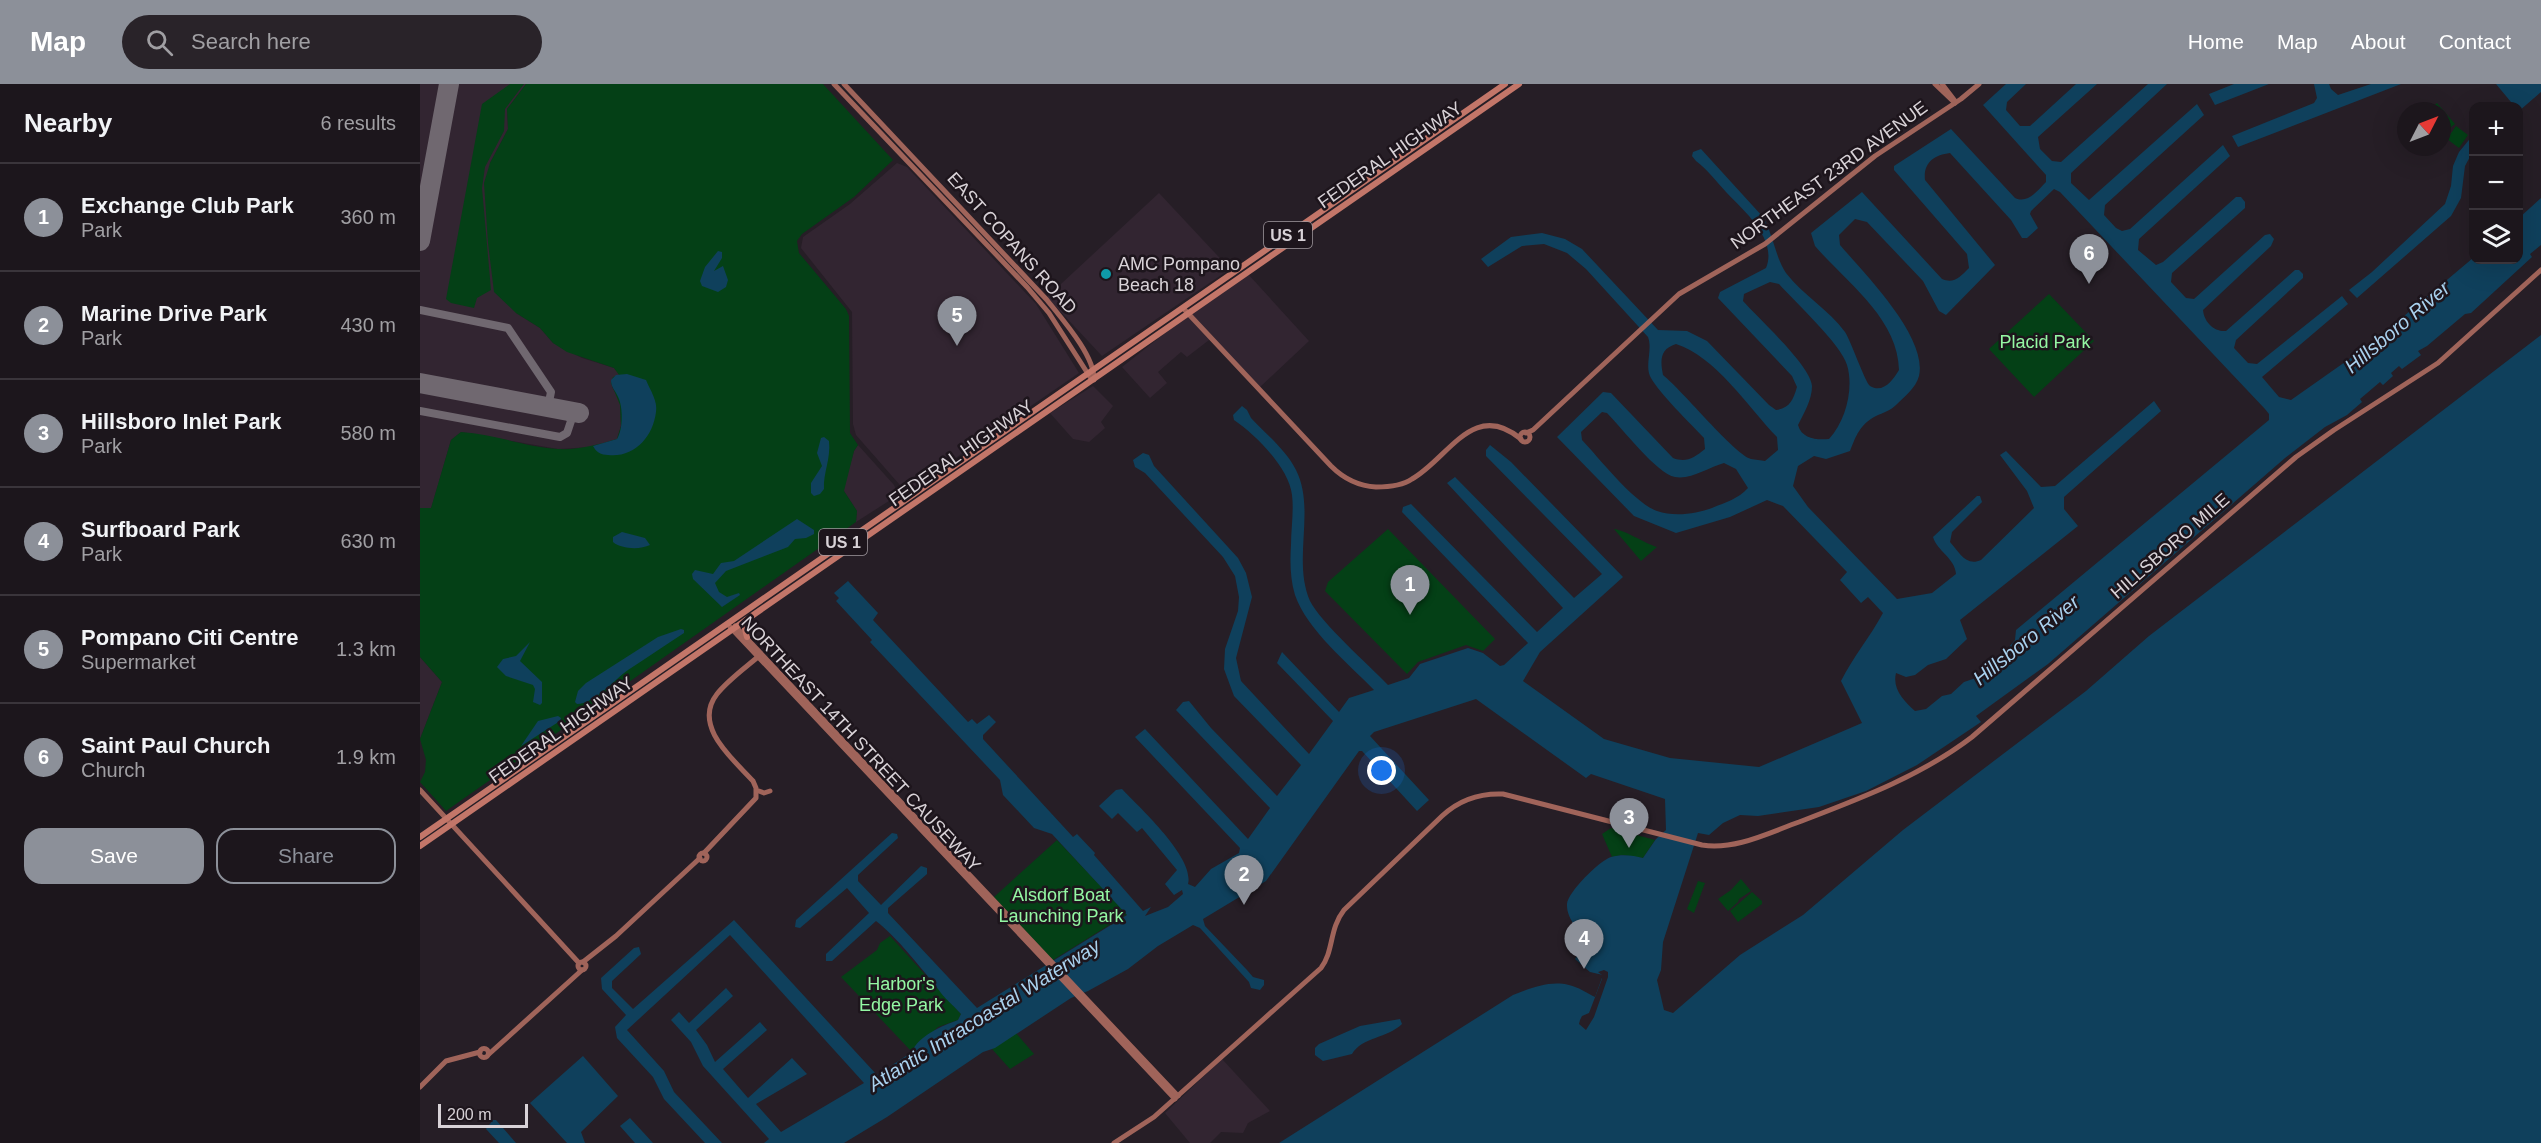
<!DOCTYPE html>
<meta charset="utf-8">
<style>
body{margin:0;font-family:Helvetica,sans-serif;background:#292329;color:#f1f3f6}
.controls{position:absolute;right:18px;top:18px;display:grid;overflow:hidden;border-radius:12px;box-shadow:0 6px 24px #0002}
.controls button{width:54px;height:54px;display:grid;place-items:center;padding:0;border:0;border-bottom:2px solid #3a353b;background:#1c161c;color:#f1f3f6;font:30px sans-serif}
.compass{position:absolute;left:1977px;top:18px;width:54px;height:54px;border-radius:50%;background:#1c161c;box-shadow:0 6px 24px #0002;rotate:48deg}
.scale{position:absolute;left:18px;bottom:15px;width:90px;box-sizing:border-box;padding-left:6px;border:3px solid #d8d2d7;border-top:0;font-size:16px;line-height:21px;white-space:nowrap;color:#d8d2d7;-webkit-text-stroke:4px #1d151c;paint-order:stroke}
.you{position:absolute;left:962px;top:687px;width:21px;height:21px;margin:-15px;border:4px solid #fff;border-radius:50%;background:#1a73e8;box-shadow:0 0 0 9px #1a73e833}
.badge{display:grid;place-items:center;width:39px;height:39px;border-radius:50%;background:#8c9099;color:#fff;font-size:20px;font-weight:700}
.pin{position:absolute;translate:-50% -50px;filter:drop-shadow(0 2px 3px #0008)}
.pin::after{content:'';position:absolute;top:32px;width:21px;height:18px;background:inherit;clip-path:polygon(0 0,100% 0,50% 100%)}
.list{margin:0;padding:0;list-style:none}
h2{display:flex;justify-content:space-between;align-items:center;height:78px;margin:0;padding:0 24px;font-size:26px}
h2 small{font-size:20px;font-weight:400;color:#a09fa3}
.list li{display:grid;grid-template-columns:39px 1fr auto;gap:18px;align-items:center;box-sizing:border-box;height:108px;padding:0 24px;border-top:2px solid #3a353b}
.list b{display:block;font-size:22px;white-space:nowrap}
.list p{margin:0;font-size:20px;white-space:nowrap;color:#a09fa3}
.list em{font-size:20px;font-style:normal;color:#a09fa3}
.actions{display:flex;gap:12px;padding:18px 24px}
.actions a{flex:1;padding:14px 0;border:2px solid #8c9099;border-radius:18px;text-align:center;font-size:21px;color:#8c9099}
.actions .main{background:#8c9099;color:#fff}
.icon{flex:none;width:33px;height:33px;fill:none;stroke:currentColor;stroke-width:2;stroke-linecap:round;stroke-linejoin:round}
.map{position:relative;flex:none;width:2121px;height:1059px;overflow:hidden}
header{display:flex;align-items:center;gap:36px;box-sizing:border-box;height:84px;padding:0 30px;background:#8c9099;color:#fff}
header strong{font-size:28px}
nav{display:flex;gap:33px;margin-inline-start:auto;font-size:21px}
.search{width:420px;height:54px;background:#292329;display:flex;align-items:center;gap:15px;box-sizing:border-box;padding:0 21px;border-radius:33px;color:#a09fa3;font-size:22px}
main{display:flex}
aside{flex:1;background:#1c161c}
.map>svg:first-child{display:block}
</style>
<header>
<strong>Map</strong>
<div class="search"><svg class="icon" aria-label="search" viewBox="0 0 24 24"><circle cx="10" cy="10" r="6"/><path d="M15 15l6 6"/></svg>Search here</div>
<nav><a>Home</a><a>Map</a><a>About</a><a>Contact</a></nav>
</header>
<main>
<aside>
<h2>Nearby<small>6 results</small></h2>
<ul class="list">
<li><span class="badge">1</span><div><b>Exchange Club Park</b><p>Park</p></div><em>360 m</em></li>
<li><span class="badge">2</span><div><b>Marine Drive Park</b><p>Park</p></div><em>430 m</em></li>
<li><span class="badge">3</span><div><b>Hillsboro Inlet Park</b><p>Park</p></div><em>580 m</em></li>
<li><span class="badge">4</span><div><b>Surfboard Park</b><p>Park</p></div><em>630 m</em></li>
<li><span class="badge">5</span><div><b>Pompano Citi Centre</b><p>Supermarket</p></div><em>1.3 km</em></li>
<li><span class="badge">6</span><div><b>Saint Paul Church</b><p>Church</p></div><em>1.9 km</em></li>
</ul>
<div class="actions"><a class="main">Save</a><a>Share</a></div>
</aside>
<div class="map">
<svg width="2121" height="1059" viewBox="0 0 2121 1059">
<rect width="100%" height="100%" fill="#261e26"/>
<g fill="#322531">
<path d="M0,0H106L87,25L88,45L70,79L96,229L120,244L133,259L162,274L194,284L200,291L192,303L200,316L201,342L197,355L173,363L138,365L41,348L31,356L11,425L0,424Z"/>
<path d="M477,79L487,83L616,220L659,289L486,408L436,351L433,340L432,228L381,164L383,153L430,120Z"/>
<path d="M739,109L810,185L682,272L627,213Z"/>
<path d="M828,190L889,257L839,304L793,253L767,273L761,268L738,288L747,299L730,314L702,283L745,249Z"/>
<path d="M673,302L693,322L681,338L685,344L669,358L653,355L630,329Z"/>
<path d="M438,361L474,401L476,406L472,415L436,438L437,427L424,407V403L434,367Z"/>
<path d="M0,573L22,598L0,655Z"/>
<path d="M802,975L850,1027L828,1039L823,1049L801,1048L790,1059H770L745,1029Z"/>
</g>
<g fill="#044016">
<path d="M90,0H104L85,25L84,47L65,83L62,104L71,206L57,214L54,224L31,219L26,215L62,20Z"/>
<path d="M106,0H403L473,76L434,113L382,150L377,157L379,169L426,225L429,232L430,349L438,361L434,367L424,407L437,427L436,438L26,727L0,698L5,688L6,676L0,655L22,598L0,573V424H11L31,356L41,348C74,350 105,363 138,365C159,366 177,361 197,355L201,342L200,321L191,299L193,293L199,291L194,284L147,268L133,259L120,244L96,229L74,208L68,159L64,99L70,79L88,45L87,25Z"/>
<path d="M2017,19L2035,40L2022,50V27H2007Z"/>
<path d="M2036,42L2048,51L2039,64L2027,55Z"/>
<path d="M1629,210L1674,257L1614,313L1569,265Z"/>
<path d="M968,445L1075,555L1063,567L1046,561L998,578L987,590L905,507L908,498Z"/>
<path d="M1194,445C1205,446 1224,459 1237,463L1221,477Z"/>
<path d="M1191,744L1235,756L1223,774L1202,771L1192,773L1182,750Z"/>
<path d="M637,756L707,830L633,876L574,813Z"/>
<path d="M1321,795L1331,807L1319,815L1318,818L1308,827L1298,815L1311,806Z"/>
<path d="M1278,797L1285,799L1274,829L1267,825Z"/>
<path d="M1332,808L1342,817V820L1318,838L1310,827Z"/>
<path d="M470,852L541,930L538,936L518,943L492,968L421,893L457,866L460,859Z"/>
<path d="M596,949L614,970L590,985L572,965Z"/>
</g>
<g fill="#0f405c" fill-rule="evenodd">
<path d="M1586,0H1606L1587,18L1586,26L1600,42H1610L1656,0H1677L1618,53L1620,65L1632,77L1641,78L1728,0H1747L1651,89V99L1669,116L1777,20L1784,31L1685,121L1684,131L1696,144L1702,147L1710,145L1803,61L1810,72L1719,155L1718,166L1736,181L1743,178L1816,113H1821L1825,118V124L1752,189L1751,198L1766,214L1774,215L1845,151L1850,150L1854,155L1851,162L1783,226C1784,238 1794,248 1806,247L1875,186H1879L1883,190V194L1816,256L1814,264L1828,279L1837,280L1922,212L1928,220L1842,293L1859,313L1871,316L1952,259L2053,174L2098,176L2099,134L2121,114V161L2110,170L2112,173L2051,229L2045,230L2007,262L1998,267L2001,271L1982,285L1979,282L1971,289L1973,292L1963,301L1960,298L1940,315L1942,318L1927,331L1905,343L1865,374L1628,580L1556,632L1561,638L1497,681L1446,707L1399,723L1338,732L1320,731L1303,739L1289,751L1278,749L1243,858L1241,886L1237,896L1244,926L1253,929L1320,871L1383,831L1483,746L1666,607L1729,552L2121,251V1059H859L1093,911C1111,904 1130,896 1149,901C1158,903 1167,909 1175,913L1183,891L1170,888L1155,875C1173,852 1146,841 1147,820C1148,808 1179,777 1191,773C1201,770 1213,771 1223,774L1236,755L1246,746L1245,715L1171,690L1166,694L1056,615L954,648L950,652L1009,716L997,727L942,667H939L846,797L783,835L785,842L827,886L833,893L844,896V901L840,906L831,904L829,898L780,844L773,841L738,862L708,885L668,907L651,914L575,964L563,968L467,1033L424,1059H344L349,1055L283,982L271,958L251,936L259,928L269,939L306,904L313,912L276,946L287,961L295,978L340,938L347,946L303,985L328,1014L372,974L387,990L336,1020L361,1048L444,999L310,851L207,946L244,987L254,1008L302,1059H285L244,1015L233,993L197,954L195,943L206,931L182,905L181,894L214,864L219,863L221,870L192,897V904L213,925L314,836L457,991L492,968C498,952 522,942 538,936L541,930C533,921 524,914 518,905C502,885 476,852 456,837L412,877H406V870L449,829L427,804L380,844L375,843L376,836L472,749L477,750L478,754L438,791V797L461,821L501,782L507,784V790L468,824V829L557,924L707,831L632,750L614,744L583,711L580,696L450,558L452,556L416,517L419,514L414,509L428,497L458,529L453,536L548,638L552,635L557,640L569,631L576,638L563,651V655L653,753L657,750L675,769L674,771L723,827L731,823L725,832L748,823L763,810L762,806L754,811L745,800L757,786L722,744L717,748L698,729L692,735L679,722L696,706L702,705C720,724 775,774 768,800L775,803L791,785L819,769L820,764L715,653L725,645L828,755L850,724L756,626L763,618L769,617L791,644L857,712L881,681L814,612L804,585L805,565L818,527L819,513L815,492L803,473L725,389L715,383L713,376L723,369L729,371L734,382L818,474L826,489L832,513L816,574L821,597L889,670L913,637L857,579L862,568L919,628L929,614L954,606C928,579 887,546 875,511C870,495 870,477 871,461C871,445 874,427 872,411C869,384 836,351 814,336L813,331L822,322L827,326L831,334C846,350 866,366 876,386C896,426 872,475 890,517C901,539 949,581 968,601L989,594L1000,580L1048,564L1063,569L1080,582L1084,581L1108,559L982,428L983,423L991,420L1117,548L1143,524L1027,399L1035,393L1154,514L1182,490L1066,372V366L1070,361L1091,378L1203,493L1120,568L1103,597L1184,655L1250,674L1339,683L1442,639L1421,597C1433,573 1450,553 1463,529L1448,513L1441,519L1420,496L1427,488L1363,422L1347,416L1310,433L1256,449L1214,432L1137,353L1183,308L1191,309L1253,374C1266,379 1274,374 1285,365L1284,354C1270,339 1240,310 1231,294C1224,282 1233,266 1228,253L1166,185L1147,169L1124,160L1102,162L1068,183L1061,175L1091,153L1122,149L1145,155L1162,165L1238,246L1267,247L1287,257L1349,321L1356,326C1370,324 1373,316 1377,303L1372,292L1298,214L1300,208L1346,184C1358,155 1323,126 1306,108C1296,97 1287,85 1276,77L1272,72L1273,68L1281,65L1343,133C1353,150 1356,175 1366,189C1383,211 1409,226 1425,248C1431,257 1445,298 1450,302C1463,310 1473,296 1479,286C1478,234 1426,198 1395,162L1391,149L1442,108L1522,195C1534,200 1540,193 1549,184L1547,170L1474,86V82L1531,45L1595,114C1608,120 1617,107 1626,98V91L1563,21ZM1530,69L1591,136L1602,154H1607L1618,144L1610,130L1611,127L1634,105L1640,108L1845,325L1849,330V336L1596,546L1595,556L1565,591L1544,598L1531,610L1522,612L1506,625L1495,627C1484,617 1472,605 1476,589L1486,593L1495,591L1508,581L1526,575L1547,555L1540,536L1658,442L1644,425V413L1741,327L1734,317L1635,402L1621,403L1586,367L1580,371L1607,407L1614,424L1561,476C1546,483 1539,468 1530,458L1532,448L1562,418L1560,412H1557L1513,453C1517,467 1535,474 1536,490L1512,509L1477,515L1388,423L1373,402L1378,382L1394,372L1406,375L1430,367C1436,352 1440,340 1456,332C1463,329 1471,326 1476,321C1484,313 1496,304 1499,292C1508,253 1444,189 1420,161L1419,151L1435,135L1447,138L1503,197L1519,227L1526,231L1575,181L1505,96C1503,79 1514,71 1530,69ZM1350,198L1359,200C1375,218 1421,260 1427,281C1434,304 1426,337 1409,355C1396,356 1382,355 1378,341C1384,329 1392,316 1392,302C1391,282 1338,234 1323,217L1324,210ZM1256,260C1295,272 1328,323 1357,353L1358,366L1345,377C1341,376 1335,376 1331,375C1314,370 1263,307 1243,291C1240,276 1240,265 1256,260ZM1182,328L1187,329C1202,344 1237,390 1255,393C1271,396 1289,383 1304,379L1316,385L1328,404C1318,415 1306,418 1292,424C1276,430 1254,433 1237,427C1213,418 1180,375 1162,356L1161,348Z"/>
<path d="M1814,0H1849L1795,21L1789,10Z"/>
<path d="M1894,0H1909L1911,5L1918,11L1951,0H1981L1818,63L1812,52L1894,19L1897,14Z"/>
<path d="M2076,0H2121V8L2099,27L2098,22H2086L2091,18Z"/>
<path d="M2053,51V67L2045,82L2041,114L2031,132L1937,214L1929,206L1952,188L2025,120L2031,102L2033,82L2039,68Z"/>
<path d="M298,167L302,168V174L294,187L303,182L308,196L306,203L298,208L282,202L280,197L285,183Z"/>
<path d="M207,290L226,296C230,306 238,317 236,328C233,353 214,374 188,371C181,371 176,368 173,362L197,355C203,346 203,325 199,315C196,307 191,304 191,296L196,291Z"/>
<path d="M404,353L409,357C411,375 403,389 404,405L400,410L394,412L391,409V399L402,382L397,369L401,354Z"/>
<path d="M377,435L394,446V450L386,454L375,455L368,463L306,487L295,499L299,508L307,513L319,509L320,511L302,523L273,495L272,490L275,486L293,490L301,479L314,477Z"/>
<path d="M202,448L225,454L230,461C220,466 201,465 193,458V453Z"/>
<path d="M261,545L264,546V549C245,561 227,574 208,586C194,596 174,620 157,620L155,618L158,607L166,599L238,553Z"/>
<path d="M110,558L100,577L122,598V619L120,621L113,618L115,605L113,601L86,592L77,583L83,575L96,572Z"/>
<path d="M138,632L141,634L140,637L101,662L118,637Z"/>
<path d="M980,935L982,940C968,954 942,953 932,970L903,977L895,971V964L899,960L940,942Z"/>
<path d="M163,972L198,1012L161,1048L165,1059H147L110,1019Z"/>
<path d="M210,1034L233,1059H215L200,1042Z"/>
<path d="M73,1036H76L96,1059H79L66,1045Z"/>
</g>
<path fill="#261e26" d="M1184,886L1188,888V893L1174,933L1166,946L1159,940L1160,936L1162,932L1169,929L1182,895V891L1178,888Z"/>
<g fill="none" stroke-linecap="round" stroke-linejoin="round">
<g stroke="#706870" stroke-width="8">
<path d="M0,142L3,143"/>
<path d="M0,226L88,244L131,308L129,318L118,321"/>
<path d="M0,327L140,353L147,349L151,337L148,330L139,325"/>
</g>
<g stroke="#706870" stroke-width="20">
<path d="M0,157L29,0"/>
<path d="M0,299L159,329"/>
</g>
<g stroke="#a0645a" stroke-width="5">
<path d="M414,0L607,203L629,229L670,293"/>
<path d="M424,0L627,216C642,235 675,272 674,296"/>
<path d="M1515,0L1535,19"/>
<path d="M1522,0L1535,17"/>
<path d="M763,224L911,382C923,394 939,402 956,403C968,403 982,402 992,395C1028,375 1053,315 1101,355"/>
<circle cx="1105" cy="353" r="5"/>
<path d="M1106,349L1113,346L1259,210L1345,160L1455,72L1541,15L1559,0"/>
<path d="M315,542L758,1012"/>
<path d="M310,543L755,1015"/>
<path d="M0,706L159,879"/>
<path d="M339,707L344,709L350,707"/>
<path d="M284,769L336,714V704L333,697C313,675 272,642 297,610C308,596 325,584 339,572"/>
<circle cx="283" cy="773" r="4"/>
<circle cx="162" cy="882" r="4"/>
<path d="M163,878L196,852L280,774"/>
<circle cx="64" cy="969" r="4.5"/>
<path d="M69,970L162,886"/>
<path d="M0,1003L26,977L60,968"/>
<path d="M694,1059L734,1033L901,884C914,867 909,845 924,826L1022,732C1039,716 1059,709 1083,710L1282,761C1316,766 1348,749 1379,738C1439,715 1501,692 1552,653L1876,373L1914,346L2018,279L2121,186"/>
</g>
<g stroke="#c37669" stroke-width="6">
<path d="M326,536L325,545L327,553"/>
<path d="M0,753L1085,0"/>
<path d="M0,762L1099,0"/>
</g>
</g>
<circle fill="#0f9aa8" stroke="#1d151c" stroke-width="2" cx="686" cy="190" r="6"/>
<g text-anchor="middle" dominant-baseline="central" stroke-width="5" stroke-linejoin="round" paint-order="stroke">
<g fill="#1d151c" stroke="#a0999f" stroke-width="1.5">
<rect x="844" y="138" width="48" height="26" rx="4.5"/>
<rect x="399" y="445" width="48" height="26" rx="4.5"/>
</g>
<g font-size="16" font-weight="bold" fill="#d8d2d7">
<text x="868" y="151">US 1</text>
<text x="423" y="458">US 1</text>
</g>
<g font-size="18" fill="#d8d2d7" stroke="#1d151c">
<text transform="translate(970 71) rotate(-35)">FEDERAL HIGHWAY</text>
<text transform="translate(1409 91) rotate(-36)">NORTHEAST 23RD AVENUE</text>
<text transform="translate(592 159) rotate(48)">EAST COPANS ROAD</text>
<text transform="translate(541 369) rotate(-35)">FEDERAL HIGHWAY</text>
<text transform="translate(1750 462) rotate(-41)">HILLSBORO MILE</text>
<text transform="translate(141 646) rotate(-35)">FEDERAL HIGHWAY</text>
<text transform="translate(441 660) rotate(47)">NORTHEAST 14TH STREET CAUSEWAY</text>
</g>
<g font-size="18" fill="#d8d2d7" stroke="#1d151c" text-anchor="start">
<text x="698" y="180">AMC Pompano<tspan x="698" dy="21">Beach 18</tspan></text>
</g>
<g font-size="18" fill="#94f7a3" stroke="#1d151c">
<text x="1625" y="258">Placid Park</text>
<text x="641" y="811">Alsdorf Boat<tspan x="641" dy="21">Launching Park</tspan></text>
<text x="481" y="900">Harbor's<tspan x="481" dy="21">Edge Park</tspan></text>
</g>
<g font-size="20" font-style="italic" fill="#a9d1ee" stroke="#1d151c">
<text transform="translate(1977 243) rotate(-40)">Hillsboro River</text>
<text transform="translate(1606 556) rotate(-39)">Hillsboro River</text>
<text transform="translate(564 931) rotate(-32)">Atlantic Intracoastal Waterway</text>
</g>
</g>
</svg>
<div class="controls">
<button>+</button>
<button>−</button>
<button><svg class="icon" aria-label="layers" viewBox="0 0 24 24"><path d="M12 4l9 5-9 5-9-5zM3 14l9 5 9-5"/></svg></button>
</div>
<svg class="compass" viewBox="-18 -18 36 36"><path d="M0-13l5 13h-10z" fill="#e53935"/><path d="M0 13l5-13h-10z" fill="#a09fa3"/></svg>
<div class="scale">200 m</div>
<div class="you"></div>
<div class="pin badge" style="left:990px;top:531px">1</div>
<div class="pin badge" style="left:824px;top:821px">2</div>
<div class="pin badge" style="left:1209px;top:764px">3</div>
<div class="pin badge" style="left:1164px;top:885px">4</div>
<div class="pin badge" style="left:537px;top:262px">5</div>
<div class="pin badge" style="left:1669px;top:200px">6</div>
</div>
</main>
